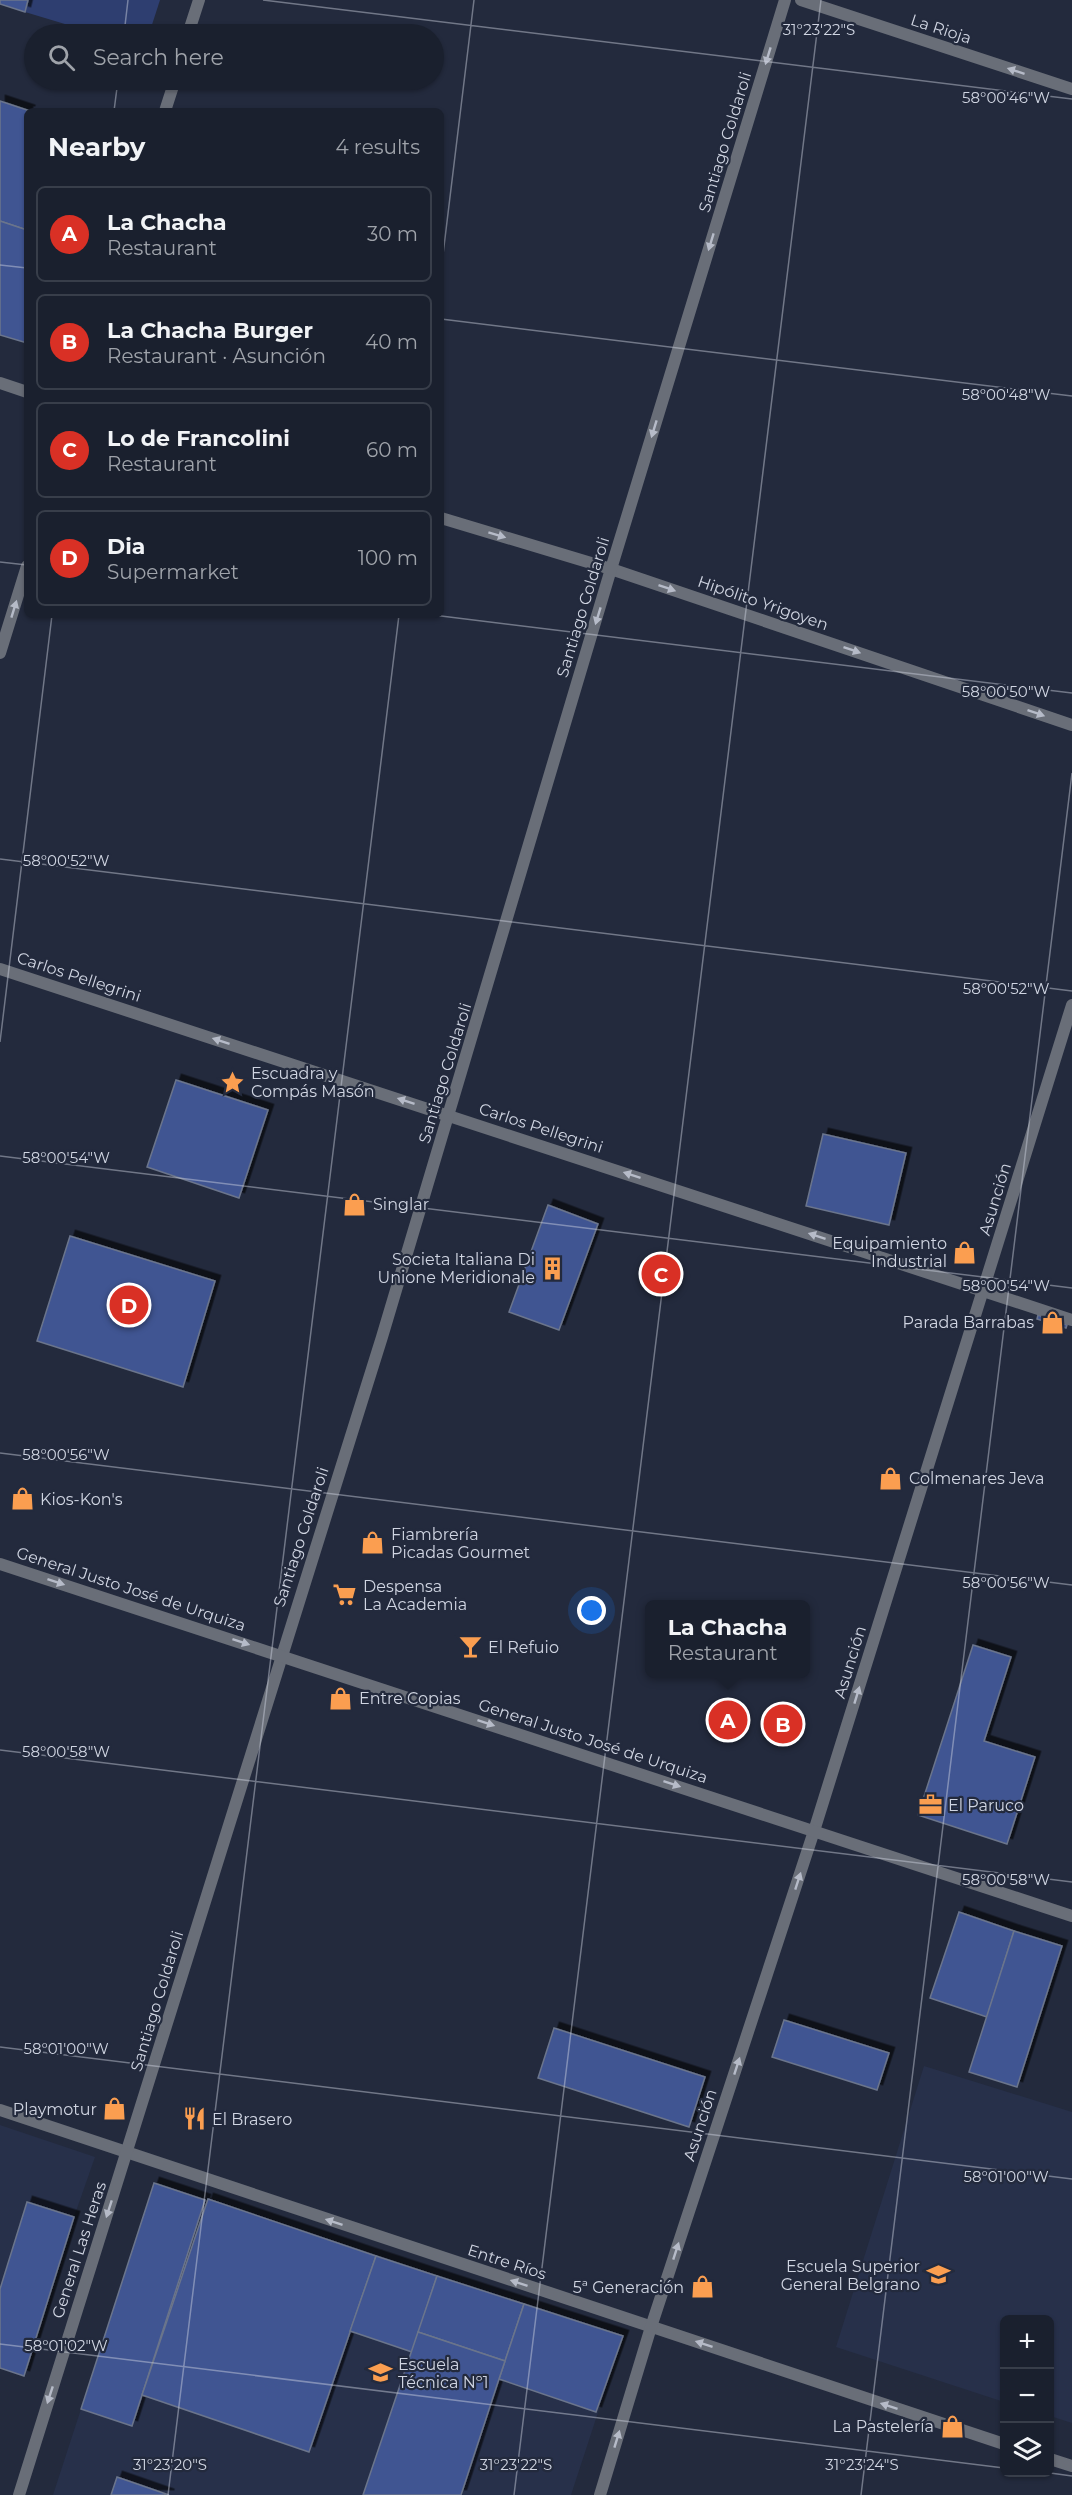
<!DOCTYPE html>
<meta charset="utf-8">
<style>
body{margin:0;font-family:Montserrat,sans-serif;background:#272d3a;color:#f1f3f6}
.controls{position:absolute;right:18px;bottom:18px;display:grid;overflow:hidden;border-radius:9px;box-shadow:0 2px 4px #0004}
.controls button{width:54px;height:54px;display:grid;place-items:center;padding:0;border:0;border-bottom:2px solid #383e4a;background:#1a202e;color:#f1f3f6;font:30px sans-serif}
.you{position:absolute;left:592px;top:1611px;width:21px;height:21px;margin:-15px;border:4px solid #fff;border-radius:50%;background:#1a73e8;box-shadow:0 0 0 9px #1a73e833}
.badge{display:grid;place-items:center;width:39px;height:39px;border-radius:50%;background:#d93025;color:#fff;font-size:20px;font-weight:700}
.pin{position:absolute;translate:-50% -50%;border:3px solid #fff;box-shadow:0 2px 6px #0006}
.popup{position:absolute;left:645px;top:1600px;width:165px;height:78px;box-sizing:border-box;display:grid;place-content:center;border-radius:9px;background:#1a202e;filter:drop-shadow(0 2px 4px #0005);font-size:20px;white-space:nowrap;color:#9fa3aa}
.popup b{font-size:22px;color:#f1f3f6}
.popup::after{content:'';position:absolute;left:50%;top:100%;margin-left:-12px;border:12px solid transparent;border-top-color:#1a202e}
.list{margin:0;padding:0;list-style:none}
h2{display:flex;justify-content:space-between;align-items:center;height:78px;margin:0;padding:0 24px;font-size:26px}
h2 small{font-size:20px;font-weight:400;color:#9fa3aa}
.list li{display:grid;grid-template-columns:39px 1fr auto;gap:18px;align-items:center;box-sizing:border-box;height:96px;margin:0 12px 12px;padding:0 12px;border:2px solid #383e4a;border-radius:9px}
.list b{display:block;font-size:22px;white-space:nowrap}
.list p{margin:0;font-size:20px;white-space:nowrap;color:#9fa3aa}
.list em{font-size:20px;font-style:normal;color:#9fa3aa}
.icon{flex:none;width:33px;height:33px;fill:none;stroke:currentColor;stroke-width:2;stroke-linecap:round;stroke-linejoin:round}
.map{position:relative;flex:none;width:1072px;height:2495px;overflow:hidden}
.search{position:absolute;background:#1a202e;box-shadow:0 2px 4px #0004;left:24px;top:24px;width:420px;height:66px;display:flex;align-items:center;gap:15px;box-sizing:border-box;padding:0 21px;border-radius:33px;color:#9fa3aa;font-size:22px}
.panel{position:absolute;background:#1a202e;box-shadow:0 2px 4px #0004;left:24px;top:108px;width:420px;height:510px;border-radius:9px}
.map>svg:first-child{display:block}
</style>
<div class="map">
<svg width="1072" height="2495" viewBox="0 0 1072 2495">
<defs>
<filter id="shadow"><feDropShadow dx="5.5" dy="-5.5" stdDeviation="0" flood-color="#0009"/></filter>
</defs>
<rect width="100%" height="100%" fill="#232a3d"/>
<g fill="#27304a">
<path d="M924,2066L1072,2112V2423L1050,2416V2320H1004V2402L836,2347Z"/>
<path d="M0,2125L95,2157L74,2217L24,2376L0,2368Z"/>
<path d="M205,2200L623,2336L571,2495H53L81,2409L132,2425Z"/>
</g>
<path fill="#2e3e70" d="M28,0H160L149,34H98L25,12Z"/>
<g fill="#415592" stroke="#6b758c" stroke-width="1.5" filter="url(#shadow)">
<path d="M0,0H28L25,12L0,4Z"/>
<path d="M0,101L30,111H27V230L0,221Z"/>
<path d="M0,221L27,230V343L0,335Z"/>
<path d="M176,1080L268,1110L239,1198L147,1167Z"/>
<path d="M823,1134L906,1153L889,1225L806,1206Z"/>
<path d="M548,1205L598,1224L559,1330L509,1312Z"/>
<path d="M70,1236L215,1281L183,1387L37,1341Z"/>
<path d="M1038,1315L1067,1325L1066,1328L1037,1319Z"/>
<path d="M973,1645L1011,1657L984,1741L1035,1757L1007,1844L918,1815Z"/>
<path d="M959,1912L1014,1931L987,2017L930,1998Z"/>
<path d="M1014,1931L1062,1946L1017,2087L969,2072Z"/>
<path d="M784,2020L889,2053L877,2090L772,2057Z"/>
<path d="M554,2028L705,2077L689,2127L538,2078Z"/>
<path d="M154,2183L205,2200L132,2426L81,2409Z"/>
<path d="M208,2199L376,2256L309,2452L142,2395Z"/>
<path d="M27,2202L74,2217L24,2376L0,2368V2289Z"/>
<path d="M376,2256L437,2276L412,2352L350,2331Z"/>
<path d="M437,2276L524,2304L505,2361L418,2332Z"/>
<path d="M524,2304L623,2336L596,2412L499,2379Z"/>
<path d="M418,2332L505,2361L499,2379L461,2495H363Z"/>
<path d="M117,2477L169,2495H111Z"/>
</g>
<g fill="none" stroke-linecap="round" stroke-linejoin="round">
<g stroke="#696e78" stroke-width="12">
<path d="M801,0L1072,89"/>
<path d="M188,34L199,0"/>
<path d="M165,111L175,80"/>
<path d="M0,383L27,392"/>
<path d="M441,518L611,569L1072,725"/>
<path d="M0,653L27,566"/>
<path d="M0,969L1072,1320"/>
<path d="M0,2110L1004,2444"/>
<path d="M1050,2459L1072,2466"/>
<path d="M19,2495L382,1337L611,569L785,0"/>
<path d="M600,2495L651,2327L814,1831L1072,1005"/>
</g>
<path stroke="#696e78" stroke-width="12" d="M0,1564L1072,1916"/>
</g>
<defs><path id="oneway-solid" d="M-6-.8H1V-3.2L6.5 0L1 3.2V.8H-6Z" transform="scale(1.5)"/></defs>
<g fill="#b6bbc8">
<use href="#oneway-solid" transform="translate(768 56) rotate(107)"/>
<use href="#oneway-solid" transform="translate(1016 71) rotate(-162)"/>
<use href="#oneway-solid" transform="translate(711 242) rotate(107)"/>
<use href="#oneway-solid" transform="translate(654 429) rotate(107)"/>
<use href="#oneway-solid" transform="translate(497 535) rotate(17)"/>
<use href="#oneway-solid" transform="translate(667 588) rotate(19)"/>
<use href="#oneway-solid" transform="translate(14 609) rotate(-73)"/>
<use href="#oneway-solid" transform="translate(598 616) rotate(107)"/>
<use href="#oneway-solid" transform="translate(852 650) rotate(19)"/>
<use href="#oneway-solid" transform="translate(1036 713) rotate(19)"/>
<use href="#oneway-solid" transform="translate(221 1041) rotate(-162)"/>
<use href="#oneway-solid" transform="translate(406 1101) rotate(-162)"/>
<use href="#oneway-solid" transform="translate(632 1175) rotate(-162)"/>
<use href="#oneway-solid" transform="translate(817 1236) rotate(-162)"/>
<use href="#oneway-solid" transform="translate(56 1582) rotate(18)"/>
<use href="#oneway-solid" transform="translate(241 1642) rotate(18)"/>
<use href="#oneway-solid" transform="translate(857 1695) rotate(-73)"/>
<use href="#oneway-solid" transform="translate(486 1723) rotate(18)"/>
<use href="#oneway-solid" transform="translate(672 1784) rotate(18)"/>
<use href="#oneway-solid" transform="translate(798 1881) rotate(-72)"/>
<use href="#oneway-solid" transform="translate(737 2066) rotate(-72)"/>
<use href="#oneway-solid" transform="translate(109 2209) rotate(108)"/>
<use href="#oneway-solid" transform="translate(334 2222) rotate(-162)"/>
<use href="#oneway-solid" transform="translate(676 2251) rotate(-72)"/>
<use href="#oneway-solid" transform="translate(519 2283) rotate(-162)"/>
<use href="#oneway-solid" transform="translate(704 2344) rotate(-162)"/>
<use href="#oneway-solid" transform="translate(50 2395) rotate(108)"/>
<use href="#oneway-solid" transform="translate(889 2406) rotate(-162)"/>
<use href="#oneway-solid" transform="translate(617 2439) rotate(-73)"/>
</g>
<path fill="none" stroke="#d0d5e2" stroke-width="1.5" stroke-opacity="0.45" d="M263,0L1072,99M124,34L128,0M114,111L118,80M0,265L27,268M441,271L474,0M441,319L1072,396M0,562L27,565M433,615L1072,693M0,859L1072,991M0,1042L52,615M0,1156L1072,1288M0,1453L1072,1585M0,1750L1072,1882M0,2047L1072,2179M0,2344L1004,2468M1043,2472L1072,2476M168,2495L399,615M514,2495L821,0M861,2495L1072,773"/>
<defs>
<symbol id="sight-bare" viewBox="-9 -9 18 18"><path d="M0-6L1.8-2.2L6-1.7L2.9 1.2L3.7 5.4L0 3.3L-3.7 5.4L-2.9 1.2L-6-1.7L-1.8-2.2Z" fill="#fb9e50" stroke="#232a3d" stroke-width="2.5" paint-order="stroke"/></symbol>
<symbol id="shop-bare" viewBox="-9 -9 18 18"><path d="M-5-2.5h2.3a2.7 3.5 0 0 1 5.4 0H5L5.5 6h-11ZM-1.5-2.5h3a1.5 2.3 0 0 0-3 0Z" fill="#fb9e50" stroke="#232a3d" stroke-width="2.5" paint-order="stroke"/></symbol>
<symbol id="building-bare" viewBox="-9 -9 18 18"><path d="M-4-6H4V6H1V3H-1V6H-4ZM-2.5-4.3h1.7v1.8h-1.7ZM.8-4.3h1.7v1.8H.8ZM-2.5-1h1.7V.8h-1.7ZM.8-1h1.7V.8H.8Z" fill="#fb9e50" stroke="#232a3d" stroke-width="2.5" paint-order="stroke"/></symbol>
<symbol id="supermarket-bare" viewBox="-9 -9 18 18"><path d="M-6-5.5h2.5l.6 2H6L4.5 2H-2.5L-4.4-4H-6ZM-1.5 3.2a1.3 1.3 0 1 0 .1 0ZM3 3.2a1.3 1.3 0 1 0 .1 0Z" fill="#fb9e50" stroke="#232a3d" stroke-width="2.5" paint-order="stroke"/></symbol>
<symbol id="bar-bare" viewBox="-9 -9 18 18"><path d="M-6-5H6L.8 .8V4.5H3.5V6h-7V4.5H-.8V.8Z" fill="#fb9e50" stroke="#232a3d" stroke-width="2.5" paint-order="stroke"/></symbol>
<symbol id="office-bare" viewBox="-9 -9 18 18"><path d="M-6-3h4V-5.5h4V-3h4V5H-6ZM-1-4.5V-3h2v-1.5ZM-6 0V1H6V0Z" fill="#fb9e50" stroke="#232a3d" stroke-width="2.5" paint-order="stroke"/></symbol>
<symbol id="restaurant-bare" viewBox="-9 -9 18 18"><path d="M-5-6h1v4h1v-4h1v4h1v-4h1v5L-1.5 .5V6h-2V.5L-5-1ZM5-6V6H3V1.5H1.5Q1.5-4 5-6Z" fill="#fb9e50" stroke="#232a3d" stroke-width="2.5" paint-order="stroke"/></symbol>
<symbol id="university-bare" viewBox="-9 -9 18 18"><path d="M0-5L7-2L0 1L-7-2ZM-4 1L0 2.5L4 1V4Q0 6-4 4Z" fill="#fb9e50" stroke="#232a3d" stroke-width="2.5" paint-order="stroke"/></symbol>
<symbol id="school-bare" viewBox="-9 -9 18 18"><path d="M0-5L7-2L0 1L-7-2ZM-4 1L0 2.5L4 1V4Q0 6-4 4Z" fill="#fb9e50" stroke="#232a3d" stroke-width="2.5" paint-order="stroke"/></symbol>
</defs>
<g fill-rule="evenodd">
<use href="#sight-bare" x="216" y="1066" width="33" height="33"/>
<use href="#shop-bare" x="338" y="1188" width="33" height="33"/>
<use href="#shop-bare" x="948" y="1236" width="33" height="33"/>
<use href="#building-bare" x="536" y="1252" width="33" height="33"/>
<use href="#shop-bare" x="1036" y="1306" width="33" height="33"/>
<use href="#shop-bare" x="874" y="1462" width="33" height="33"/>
<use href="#shop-bare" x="6" y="1482" width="33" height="33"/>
<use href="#shop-bare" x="356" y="1526" width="33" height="33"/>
<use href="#supermarket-bare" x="328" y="1578" width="33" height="33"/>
<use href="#bar-bare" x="454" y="1630" width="33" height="33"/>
<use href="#shop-bare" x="324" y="1682" width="33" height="33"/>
<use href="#office-bare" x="914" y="1788" width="33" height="33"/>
<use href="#shop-bare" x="98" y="2092" width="33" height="33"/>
<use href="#restaurant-bare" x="178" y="2102" width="33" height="33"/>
<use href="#university-bare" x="922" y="2258" width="33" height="33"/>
<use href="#shop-bare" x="686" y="2270" width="33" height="33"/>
<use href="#school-bare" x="364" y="2356" width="33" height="33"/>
<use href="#shop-bare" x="936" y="2410" width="33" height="33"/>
</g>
<g text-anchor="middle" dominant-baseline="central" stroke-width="4.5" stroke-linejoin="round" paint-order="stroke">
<g font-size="16" fill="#d0d5e2" stroke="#232a3d">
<text transform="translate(941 29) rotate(18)">La Rioja</text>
<text transform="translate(725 142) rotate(-73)">Santiago Coldaroli</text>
<text transform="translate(763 603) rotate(19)">Hipólito Yrigoyen</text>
<text transform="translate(583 607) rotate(-73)">Santiago Coldaroli</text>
<text transform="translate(79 977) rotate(18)">Carlos Pellegrini</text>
<text transform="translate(445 1073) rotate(-73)">Santiago Coldaroli</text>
<text transform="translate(541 1128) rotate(18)">Carlos Pellegrini</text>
<text transform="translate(995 1199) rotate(-73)">Asunción</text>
<text transform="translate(301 1537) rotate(-72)">Santiago Coldaroli</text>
<text transform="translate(131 1589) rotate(18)">General Justo José de Urquiza</text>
<text transform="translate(850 1662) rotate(-73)">Asunción</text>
<text transform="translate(593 1741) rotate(18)">General Justo José de Urquiza</text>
<text transform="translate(157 2001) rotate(-73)">Santiago Coldaroli</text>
<text transform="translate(700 2125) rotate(-72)">Asunción</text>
<text transform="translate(79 2250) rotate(-72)">General Las Heras</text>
<text transform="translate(507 2262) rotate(18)">Entre Ríos</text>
</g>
<g font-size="16" fill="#d0d5e2" stroke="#232a3d" text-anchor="start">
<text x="251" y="1073">Escuadra y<tspan x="251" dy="18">Compás Masón</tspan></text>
<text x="373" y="1204">Singlar</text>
<text x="947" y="1243" text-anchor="end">Equipamiento<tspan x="947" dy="18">Industrial</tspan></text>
<text x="535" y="1259" text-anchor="end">Societa Italiana Di<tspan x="535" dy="18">Unione Meridionale</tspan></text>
<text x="1034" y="1322" text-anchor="end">Parada Barrabas</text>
<text x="909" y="1478">Colmenares Jeva</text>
<text x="40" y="1499">Kios-Kon's</text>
<text x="391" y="1534">Fiambrería<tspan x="391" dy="18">Picadas Gourmet</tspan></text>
<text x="363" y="1586">Despensa<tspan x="363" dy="18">La Academia</tspan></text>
<text x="488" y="1647">El Refuio</text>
<text x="359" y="1698">Entre Copias</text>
<text x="948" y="1805">El Paruco</text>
<text x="97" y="2109" text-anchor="end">Playmotur</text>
<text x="212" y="2119">El Brasero</text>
<text x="920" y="2266" text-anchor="end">Escuela Superior<tspan x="920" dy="18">General Belgrano</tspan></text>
<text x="684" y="2287" text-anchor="end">5ª Generación</text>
<text x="398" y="2364">Escuela<tspan x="398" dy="18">Técnica Nº1</tspan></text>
<text x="934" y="2426" text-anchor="end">La Pastelería</text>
</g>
</g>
<g font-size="15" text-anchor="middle" fill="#d0d5e2" stroke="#232a3d" stroke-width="4.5" stroke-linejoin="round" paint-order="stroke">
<text x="819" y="35">31°23'22"S</text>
<text x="1006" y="103">58°00'46"W</text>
<text x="1006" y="400">58°00'48"W</text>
<text x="1006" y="697">58°00'50"W</text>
<text x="66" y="866">58°00'52"W</text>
<text x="1006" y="994">58°00'52"W</text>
<text x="66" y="1163">58°00'54"W</text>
<text x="1006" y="1291">58°00'54"W</text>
<text x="66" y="1460">58°00'56"W</text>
<text x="1006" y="1588">58°00'56"W</text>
<text x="66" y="1757">58°00'58"W</text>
<text x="1006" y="1885">58°00'58"W</text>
<text x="66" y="2054">58°01'00"W</text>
<text x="1006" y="2182">58°01'00"W</text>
<text x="66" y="2351">58°01'02"W</text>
<text x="170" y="2470">31°23'20"S</text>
<text x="516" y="2470">31°23'22"S</text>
<text x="862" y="2470">31°23'24"S</text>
</g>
</svg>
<div class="controls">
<button>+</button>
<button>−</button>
<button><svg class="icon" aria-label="layers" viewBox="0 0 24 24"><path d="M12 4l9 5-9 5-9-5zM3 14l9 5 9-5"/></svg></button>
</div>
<div class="you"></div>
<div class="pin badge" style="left:728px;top:1720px">A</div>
<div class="popup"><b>La Chacha</b>Restaurant</div>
<div class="pin badge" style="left:783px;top:1724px">B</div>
<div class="pin badge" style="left:661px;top:1274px">C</div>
<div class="pin badge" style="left:129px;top:1305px">D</div>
<div class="search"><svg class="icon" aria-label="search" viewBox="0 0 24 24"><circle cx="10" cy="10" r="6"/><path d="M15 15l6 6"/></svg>Search here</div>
<section class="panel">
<h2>Nearby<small>4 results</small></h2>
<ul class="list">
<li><span class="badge">A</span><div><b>La Chacha</b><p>Restaurant</p></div><em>30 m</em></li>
<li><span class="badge">B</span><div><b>La Chacha Burger</b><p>Restaurant · Asunción</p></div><em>40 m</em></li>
<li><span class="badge">C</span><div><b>Lo de Francolini</b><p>Restaurant</p></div><em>60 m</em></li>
<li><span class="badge">D</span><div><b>Dia</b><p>Supermarket</p></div><em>100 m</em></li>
</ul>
</section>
</div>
